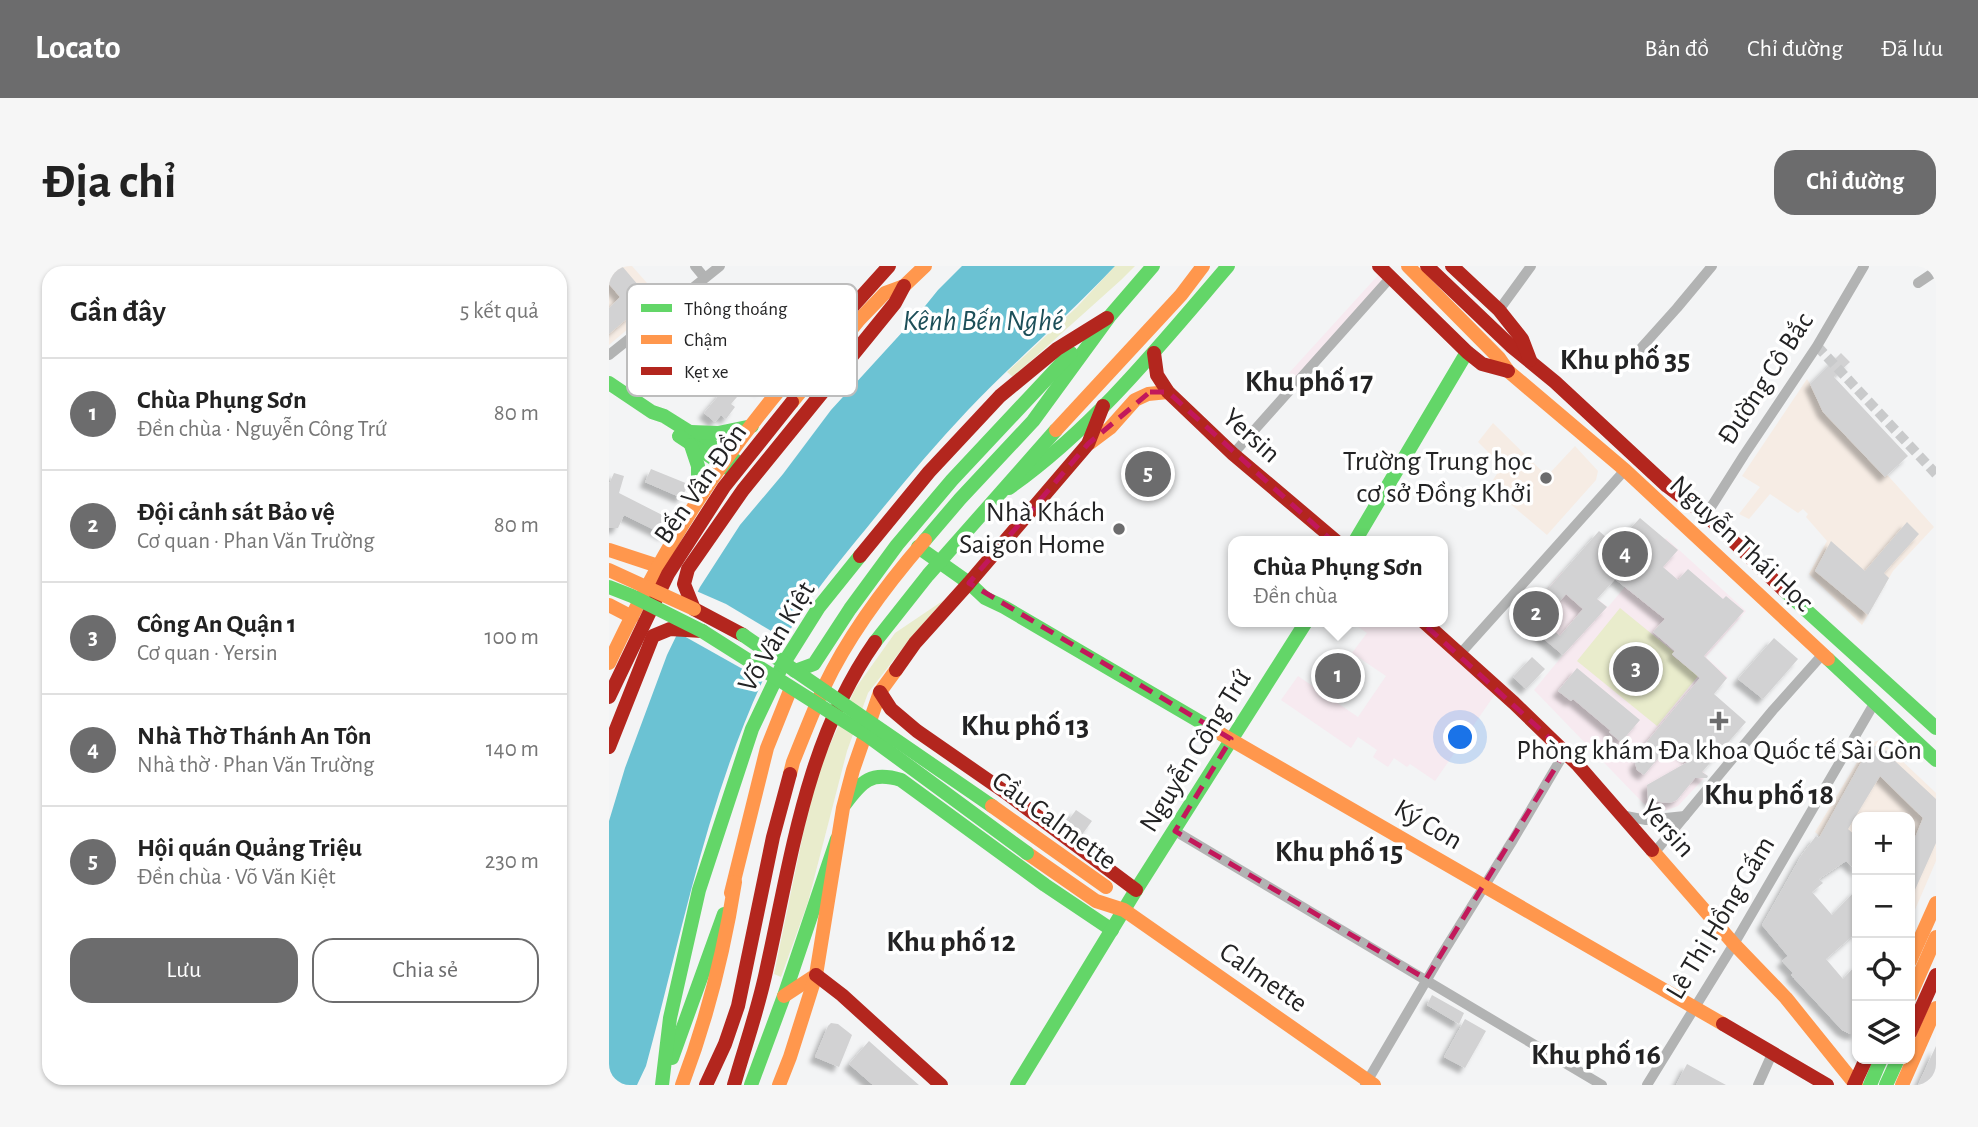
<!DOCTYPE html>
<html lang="vi">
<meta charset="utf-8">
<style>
body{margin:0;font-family:"Alegreya Sans",sans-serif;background:#f6f6f6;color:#222}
.controls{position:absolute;right:21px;bottom:21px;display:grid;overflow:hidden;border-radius:14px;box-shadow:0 2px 5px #0004}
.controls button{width:63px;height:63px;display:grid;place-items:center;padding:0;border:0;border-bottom:2px solid #e0e0e0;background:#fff;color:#222;font:35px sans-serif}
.you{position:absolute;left:852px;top:472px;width:24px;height:24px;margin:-18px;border:5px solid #fff;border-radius:50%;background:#1a73e8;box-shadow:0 0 0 10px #1a73e833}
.badge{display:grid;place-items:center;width:46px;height:46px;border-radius:50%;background:#6c6c6d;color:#fff;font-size:23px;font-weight:700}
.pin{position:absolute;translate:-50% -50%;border:4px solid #fff;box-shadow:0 2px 7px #0006}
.popup{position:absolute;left:619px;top:270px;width:220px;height:91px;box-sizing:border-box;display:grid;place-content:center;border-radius:14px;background:#fff;filter:drop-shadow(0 2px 5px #0005);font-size:23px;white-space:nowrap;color:#767676}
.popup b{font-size:26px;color:#222}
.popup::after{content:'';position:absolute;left:50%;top:100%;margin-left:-14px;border:14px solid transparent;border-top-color:#fff}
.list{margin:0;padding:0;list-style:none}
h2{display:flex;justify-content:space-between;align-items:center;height:91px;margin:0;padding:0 28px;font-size:30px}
h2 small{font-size:23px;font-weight:400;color:#767676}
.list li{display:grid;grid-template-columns:46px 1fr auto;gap:21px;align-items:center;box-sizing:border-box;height:112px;padding:0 28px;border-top:2px solid #e0e0e0}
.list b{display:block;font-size:26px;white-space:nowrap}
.list p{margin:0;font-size:23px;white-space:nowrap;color:#767676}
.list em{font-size:23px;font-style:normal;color:#767676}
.actions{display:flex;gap:14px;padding:21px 28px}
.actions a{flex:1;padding:16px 0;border:2px solid #6c6c6d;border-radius:21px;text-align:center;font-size:24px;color:#6c6c6d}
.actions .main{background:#6c6c6d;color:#fff}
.icon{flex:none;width:38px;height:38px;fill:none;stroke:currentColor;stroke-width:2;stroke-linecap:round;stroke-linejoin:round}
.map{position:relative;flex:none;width:1327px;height:819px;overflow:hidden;border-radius:21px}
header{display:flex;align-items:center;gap:42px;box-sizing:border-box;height:98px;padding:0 35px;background:#6c6c6d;color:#fff}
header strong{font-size:33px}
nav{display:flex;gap:38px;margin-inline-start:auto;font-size:24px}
.intro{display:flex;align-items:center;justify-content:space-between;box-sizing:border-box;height:168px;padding:0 42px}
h1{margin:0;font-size:49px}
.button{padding:18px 32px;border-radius:21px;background:#6c6c6d;color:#fff;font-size:24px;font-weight:700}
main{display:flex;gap:42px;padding:0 42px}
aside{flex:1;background:#fff;border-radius:21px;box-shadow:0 2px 5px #0004}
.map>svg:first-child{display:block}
</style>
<header>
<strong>Locato</strong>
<nav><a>Bản đồ</a><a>Chỉ đường</a><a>Đã lưu</a></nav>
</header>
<div class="intro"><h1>Địa chỉ</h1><a class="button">Chỉ đường</a></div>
<main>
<aside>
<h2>Gần đây<small>5 kết quả</small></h2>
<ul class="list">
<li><span class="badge">1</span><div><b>Chùa Phụng Sơn</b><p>Đền chùa · Nguyễn Công Trứ</p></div><em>80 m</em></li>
<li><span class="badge">2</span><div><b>Đội cảnh sát Bảo vệ</b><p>Cơ quan · Phan Văn Trường</p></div><em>80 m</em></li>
<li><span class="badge">3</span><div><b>Công An Quận 1</b><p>Cơ quan · Yersin</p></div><em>100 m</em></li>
<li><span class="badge">4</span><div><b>Nhà Thờ Thánh An Tôn</b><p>Nhà thờ · Phan Văn Trường</p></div><em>140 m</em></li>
<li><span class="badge">5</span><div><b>Hội quán Quảng Triệu</b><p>Đền chùa · Võ Văn Kiệt</p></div><em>230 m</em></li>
</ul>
<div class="actions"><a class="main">Lưu</a><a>Chia sẻ</a></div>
</aside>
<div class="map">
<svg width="1327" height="819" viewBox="0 0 1327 819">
<defs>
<filter id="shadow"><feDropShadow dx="-5.5" dy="5.5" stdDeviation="2" flood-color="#0004"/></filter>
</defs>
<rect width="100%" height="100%" fill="#f3f4f5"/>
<g fill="#f7eaf0">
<path d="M772,6L779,12L687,114L680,107Z"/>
<path d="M1057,272L1137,345L1097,391L1119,411L1062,477L1098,509L1069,540L1055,545L1042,542L1034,537L925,424L954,389L912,354L953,306L999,341Z"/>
<path d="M742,356H802L893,418L826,515L801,498L798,501L785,492L779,501L764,491L768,484L749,471L742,482L672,434L689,410L749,451L777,410L743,387L758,367Z"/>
</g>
<g fill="#f6ece4">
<path d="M0,0H23L53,34L0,79Z"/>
<path d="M1198,113L1213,136L1325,261L1284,305L1253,359L1200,308L1218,275L1197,251L1199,248L1194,243L1189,247L1161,228L1140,253L1130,248L1151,221L1133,210Z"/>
<path d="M884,157L938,210L966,180L989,205L987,214L938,269L880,220L893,200L869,176Z"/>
<path d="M1271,474L1327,527V595L1302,653L1301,551H1248V605L1206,566L1259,478Z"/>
</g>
<g fill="#e9eccc">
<path d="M506,0H526L512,14L404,111L398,106L468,41Z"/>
<path d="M335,334L300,374L259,427L238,485L199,636L172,711L165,708L199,544L214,494L246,423L286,367Z"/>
<path d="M1011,342L1065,386L1063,389L1089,410L1048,460L968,395Z"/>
</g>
<path fill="#6bc2d3" d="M353,0H506C459,50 407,94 359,144C323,182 289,223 256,264C217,311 178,360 153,416C97,538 72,671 37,800L28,819H0V555L16,502L58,389L91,321L131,259L174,208L222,144L308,50L329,24Z"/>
<path fill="#f3f4f5" d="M85,324L117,338L179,375L157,416L66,365Z"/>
<g fill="#d2d2d3" fill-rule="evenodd" filter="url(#shadow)">
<path d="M0,0H13L41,33L0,68V42L11,31L0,18Z"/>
<path d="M93,40L102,49L87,64L79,55Z"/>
<path d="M1232,87L1241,96L1225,111L1299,190L1276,211L1214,146L1201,118Z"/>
<path d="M136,96L158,116L151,124L128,104Z"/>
<path d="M117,121L128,131L122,138L126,141L117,153L112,149L106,156L95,147Z"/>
<path d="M42,203L79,218L73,232L36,216Z"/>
<path d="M5,207L15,210L10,227L65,255L56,269L15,249L9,262H0V218Z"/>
<path d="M1031,252L1069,284L1054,301L1069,314L1079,303L1114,333L1117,330L1135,345L1095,390L1118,412L1105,428L1137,456L1093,506L1099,510L1098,512H1086L1068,534L1061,537L1039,535L1038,519L1082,494L1062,477L1035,509L1028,504L1026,497L1035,487L1031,484L1091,412L1063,388L1066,385L1044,366L1056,353L1006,313L988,333L998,341L954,389L912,354L990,265L1006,279ZM957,328L974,343L951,370L934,355Z"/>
<path d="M1298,256L1310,268L1275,307L1280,312L1259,349L1206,305L1222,275L1256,305Z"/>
<path d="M1165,372L1189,393L1154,433L1129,413Z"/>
<path d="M923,391L936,403L917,423L904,411Z"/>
<path d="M968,402L1031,454L1012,476L1000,466L1002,465L964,433L962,435L949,425Z"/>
<path d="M1269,479L1277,485L1279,484L1288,492L1286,495L1327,533V577L1301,635V584L1314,552L1271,510L1239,563L1248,571V605L1237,595L1210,613L1214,617L1203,626L1223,649L1248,623V666L1217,693L1234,713L1248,698V768H1241L1233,764L1182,709L1184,707L1173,695L1179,690L1153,659L1192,590L1207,570L1210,572L1260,482Z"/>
<path d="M467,544L483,555L472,570L456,559Z"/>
<path d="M823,729L855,747L850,758L818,739Z"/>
<path d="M856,753L877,765L856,802L835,791Z"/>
<path d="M222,757L229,758L243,769L230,801L206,791L219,760Z"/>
<path d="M260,775L288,800L310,819H264L240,798Z"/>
<path d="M1327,780V819H1309Z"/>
<path d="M1078,798L1117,819H1067Z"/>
</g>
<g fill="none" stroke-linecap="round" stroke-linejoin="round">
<path stroke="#c9cacb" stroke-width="10" stroke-dasharray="10 5" stroke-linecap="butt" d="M1208,80L1327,208"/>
<g stroke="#b2b3b3" stroke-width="10">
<path d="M86,0L95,11"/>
<path d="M1309,17L1327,5"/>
<path d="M890,44L922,0"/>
<path d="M0,89L111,0"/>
<path d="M1024,91L1068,42L1103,0"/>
<path d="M624,188L782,11"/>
<path d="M1097,249L1135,189L1208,80L1255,0"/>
<path d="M851,388L1016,204"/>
<path d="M1012,549L1037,554L1076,550"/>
<path d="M566,565L993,819"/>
<path d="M1046,586L1164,444L1214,388"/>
<path d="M756,819L830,693L904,574L956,486"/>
<path d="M1038,819L1125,678L1266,436"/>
<path d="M1149,819L1163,788"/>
</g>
<g stroke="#63d668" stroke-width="14">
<path d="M0,117L43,146L55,150L127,195"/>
<path d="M82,166L109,167L143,160"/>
<path d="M70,170L120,203"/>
<path d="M82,179L89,200V231"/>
<path d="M400,222C485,162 552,78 619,0"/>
<path d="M316,274L351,233L424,155L500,51L544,0"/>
<path d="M746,275L858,86"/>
<path d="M309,281L360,317L376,332L395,341L612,468"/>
<path d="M1176,325L1327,462"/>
<path d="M266,376L319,309L447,164"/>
<path d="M1219,393L1327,494"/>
<path d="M186,405L205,398L241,343L288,279L343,214L462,87"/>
<path d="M236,538C253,515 262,505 292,514L436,619L503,664"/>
<path d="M63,792L115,648"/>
<path d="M53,819L61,752L90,624L143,463L173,400L210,341L251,290"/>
<path d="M142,819L175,730L228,573"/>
<path d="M408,819L527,624L697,356"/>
<path d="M1261,819L1272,793"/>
<path d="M1277,819L1289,793"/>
</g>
<g stroke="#ff974d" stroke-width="14">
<path d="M799,0L890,92L899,105L1016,204L1219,393"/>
<path d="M183,136L249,55L276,27L295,20L316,0"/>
<path d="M447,164L572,29L594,0"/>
<path d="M481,177L501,162L526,134L539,128L559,126"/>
<path d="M0,284L49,300"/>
<path d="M0,339L23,351"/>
<path d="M0,397C25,344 52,292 84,242C120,185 162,132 207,81"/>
<path d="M612,468L1114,758"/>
<path d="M181,508L184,496C194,471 204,446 215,421C240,368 278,318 316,274"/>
<path d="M1043,584L1125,678L1177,732L1247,819"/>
<path d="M418,587L487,635L515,644L765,819"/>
<path d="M122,627L158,482L182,422"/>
<path d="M1301,695L1327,637"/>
<path d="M175,730L207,709"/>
<path d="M1301,730L1327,671"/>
<path d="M73,819C98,753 115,686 126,616"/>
<path d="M170,819L181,791L207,709L234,542L244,504L271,426L287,404"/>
<path d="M1293,819L1327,742"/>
</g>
<g stroke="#b3261e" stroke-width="14">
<path d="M770,0L858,86L873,98L899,105"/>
<path d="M818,0L902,80L946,116L1058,220L1097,249L1176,325"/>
<path d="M843,0L890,44L913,73L921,94"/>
<path d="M207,81L280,0"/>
<path d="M545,87L548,109L559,126L624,188L727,275"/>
<path d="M251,290L320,206L391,130L448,83L498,52"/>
<path d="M815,356L905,437L968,498L1043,584"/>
<path d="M134,369L85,343L75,318L79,303L134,224L286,37L295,20"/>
<path d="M287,404L306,377L360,317L479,178L494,140"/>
<path d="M271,426L282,443L308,465L396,526L527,624"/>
<path d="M0,431L59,308L115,221L183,136"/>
<path d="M0,481L44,370L61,363L93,365"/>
<path d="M207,709L233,729L332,819"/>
<path d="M1114,758L1218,819"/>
<path d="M1301,767L1327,709"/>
<path d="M97,819L116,778L129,740L164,571L181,508"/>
<path d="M125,819C136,780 150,741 158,701C183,588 198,473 266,376"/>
<path d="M1245,819L1257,793"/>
</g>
<g stroke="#63d668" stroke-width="14">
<path d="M0,321L23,330L93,365L259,470L418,587"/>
<path d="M134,369L383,540"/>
</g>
<g stroke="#ff974d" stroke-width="14">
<path d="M0,304L85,343"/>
<path d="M383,540L497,621"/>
</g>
</g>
<path fill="none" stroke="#c2185b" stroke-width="5" stroke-dasharray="14 9" stroke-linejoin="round" d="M541,126H559L956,486L817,713L566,565L622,473L360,317L479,178Z"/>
<g fill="#6c6c6d" stroke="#fff" stroke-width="2.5">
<circle cx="937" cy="212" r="7"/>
<circle cx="510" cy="263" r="7"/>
<path d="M1106.5 444.5h7v7h7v7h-7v7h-7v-7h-7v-7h7z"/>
</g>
<g text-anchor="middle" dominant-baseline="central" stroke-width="7" stroke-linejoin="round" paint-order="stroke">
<g font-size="28" fill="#232324" stroke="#fff">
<text transform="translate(1157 113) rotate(-57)">Đường Cô Bắc</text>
<text transform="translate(642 170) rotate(42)">Yersin</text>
<text transform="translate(92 218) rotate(-55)">Bến Vân Đồn</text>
<text transform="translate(1132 278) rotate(43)">Nguyễn Thái Học</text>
<text transform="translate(168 371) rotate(-59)">Võ Văn Kiệt</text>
<text transform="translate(587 485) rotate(-58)">Nguyễn Công Trứ</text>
<text transform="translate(445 555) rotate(36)">Cầu Calmette</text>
<text transform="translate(819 559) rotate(30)">Ký Con</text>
<text transform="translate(1058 563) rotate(48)">Yersin</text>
<text transform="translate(1112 652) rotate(-59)">Lê Thị Hồng Gấm</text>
<text transform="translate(654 712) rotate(35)">Calmette</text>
</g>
<g font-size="28" fill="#232324" stroke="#fff" text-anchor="end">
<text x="923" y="196">Trường Trung học<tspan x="923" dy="32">cơ sở Đồng Khởi</tspan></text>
<text x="496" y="247">Nhà Khách<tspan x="496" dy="32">Saigon Home</tspan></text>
<text x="1110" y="485" text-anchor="middle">Phòng khám Đa khoa Quốc tế Sài Gòn</text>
</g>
<g font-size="30" font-style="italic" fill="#1d4f59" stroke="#fff">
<text x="374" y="55">Kênh Bến Nghé</text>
</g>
<g font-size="30" font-weight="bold" fill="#232324" stroke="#fff">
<text x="1016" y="94">Khu phố 35</text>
<text x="700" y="116">Khu phố 17</text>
<text x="416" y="460">Khu phố 13</text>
<text x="1160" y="529">Khu phố 18</text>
<text x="730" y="586">Khu phố 15</text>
<text x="342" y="676">Khu phố 12</text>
<text x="987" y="789">Khu phố 16</text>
</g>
</g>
<rect x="18" y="18" width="230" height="112" rx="10" fill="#fff" stroke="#bdbdbd" stroke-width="2"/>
<rect x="32" y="38" width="31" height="8" fill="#63d668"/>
<rect x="32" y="69" width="31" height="9" fill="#ff974d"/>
<rect x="32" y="101" width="31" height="8" fill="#b3261e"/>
<g font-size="19" fill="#232324">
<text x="75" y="49">Thông thoáng</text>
<text x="75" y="80">Chậm</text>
<text x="75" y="112">Kẹt xe</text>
</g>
</svg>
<div class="controls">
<button>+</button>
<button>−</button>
<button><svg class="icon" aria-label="locate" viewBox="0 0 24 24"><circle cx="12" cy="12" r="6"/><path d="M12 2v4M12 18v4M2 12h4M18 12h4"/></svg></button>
<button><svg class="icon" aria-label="layers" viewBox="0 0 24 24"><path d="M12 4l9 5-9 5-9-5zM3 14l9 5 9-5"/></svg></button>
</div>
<div class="you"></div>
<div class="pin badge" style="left:729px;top:410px">1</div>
<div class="popup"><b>Chùa Phụng Sơn</b>Đền chùa</div>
<div class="pin badge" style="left:927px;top:348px">2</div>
<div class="pin badge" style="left:1027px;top:403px">3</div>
<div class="pin badge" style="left:1016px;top:288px">4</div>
<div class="pin badge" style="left:539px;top:208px">5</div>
</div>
</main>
